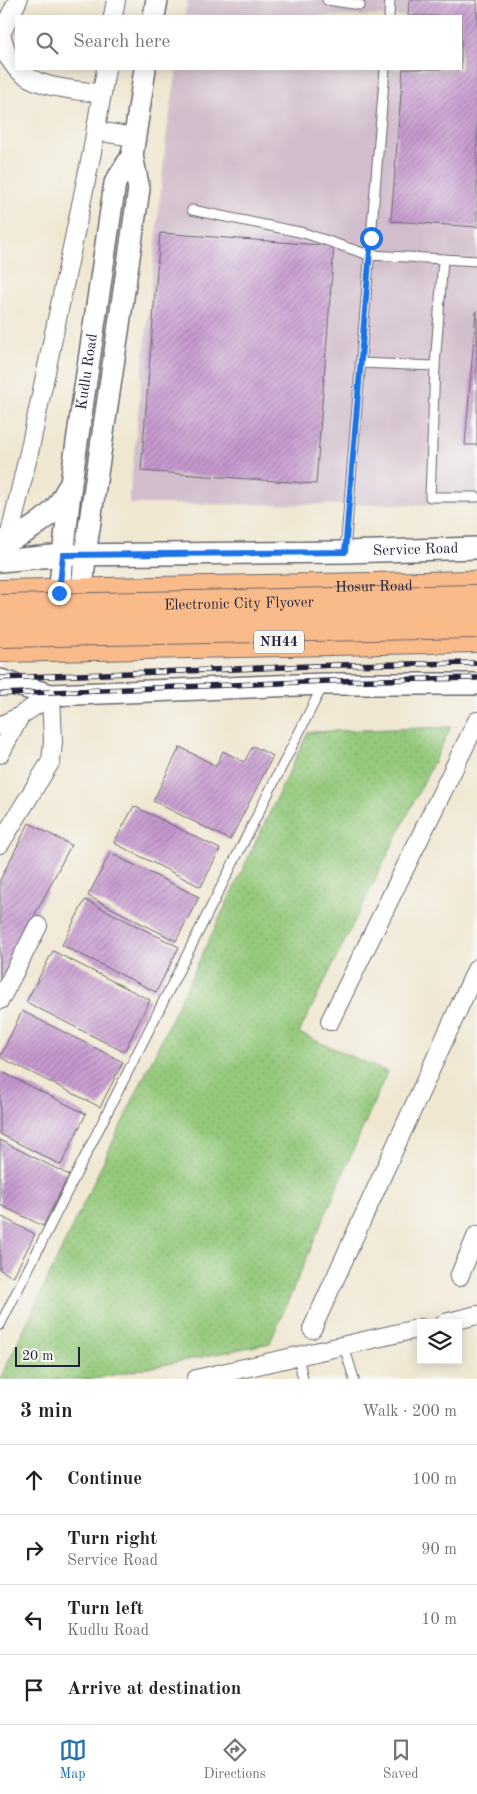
<!DOCTYPE html>
<meta charset="utf-8">
<style>
body{margin:0;font-family:"Old Standard TT",serif;background:#f6f6f6;color:#222}
.controls{position:absolute;right:15px;bottom:15px;display:grid;overflow:hidden;border-radius:0px;box-shadow:0 2px 12px #0003}
.controls button{width:45px;height:45px;display:grid;place-items:center;padding:0;border:0;border-bottom:1px solid #e0e0e0;background:#fff;color:#222;font:25px sans-serif}
.scale{position:absolute;left:15px;bottom:12px;width:65px;box-sizing:border-box;padding-left:5px;border:2px solid #22223b;border-top:0;font-size:14px;line-height:18px;white-space:nowrap;color:#22223b;-webkit-text-stroke:4px #f6f6f2;paint-order:stroke}
.stop{position:absolute;width:15px;height:15px;margin:-11px;border:4px solid #1a73e8;border-radius:50%;background:#fff}
.stop.end{background:#1a73e8;border-color:#fff;box-shadow:0 1px 5px #0008}
.list{margin:0;padding:0;list-style:none}
h2{display:flex;justify-content:space-between;align-items:center;height:65px;margin:0;padding:0 20px;font-size:21px}
h2 small{font-size:16px;font-weight:400;color:#767676}
.list li{display:grid;grid-template-columns:32px 1fr auto;gap:15px;align-items:center;box-sizing:border-box;height:70px;padding:0 20px;border-top:1px solid #e0e0e0}
.list b{display:block;font-size:19px;white-space:nowrap}
.list p{margin:0;font-size:16px;white-space:nowrap;color:#767676}
.list em{font-size:16px;font-style:normal;color:#767676}
.icon{flex:none;width:28px;height:28px;fill:none;stroke:currentColor;stroke-width:2;stroke-linecap:round;stroke-linejoin:round}
.map{position:relative;flex:none;width:477px;height:1379px;overflow:hidden}
.search{position:absolute;background:#fff;box-shadow:0 2px 12px #0003;left:15px;right:15px;top:15px;height:55px;display:flex;align-items:center;gap:12px;box-sizing:border-box;padding:0 18px;border-radius:0px;color:#767676;font-size:19px}
.sheet{height:345px;background:#fff}
nav{display:flex;justify-content:space-around;align-items:center;box-sizing:border-box;height:70px;border-top:1px solid #e0e0e0;background:#fff;font-size:14px;color:#767676}
nav a{display:grid;justify-items:center;gap:2px}
nav .on{color:#1f6fb2}
.map>svg:first-child{display:block}
</style>
<div class="map">
<svg width="477" height="1379" viewBox="0 0 477 1379">
<defs>
<pattern id="grass-dots" width="8" height="8" patternUnits="userSpaceOnUse" patternTransform="scale(1.25)"><rect width="8" height="8" fill="#94c97b"/><path d="M2 2h.1M6 6h.1" fill="none" stroke="#7fac6b" stroke-width="1.8" stroke-linecap="round"/></pattern>
<pattern id="building-hatch" width="6" height="6" patternUnits="userSpaceOnUse" patternTransform="scale(1.25)"><rect width="6" height="6" fill="#c699cf"/><path d="M-1 1l2-2M0 6l6-6M5 7l2-2" fill="none" stroke="#a07ca9"/></pattern>
</defs>
<rect width="100%" height="100%" fill="#f6f6f2"/>
<filter id="ink" filterUnits="userSpaceOnUse"><feTurbulence type="fractalNoise" baseFrequency=".02" numOctaves="2"/><feDisplacementMap in="SourceGraphic" scale="10" xChannelSelector="R" yChannelSelector="G"/><feConvolveMatrix kernelMatrix="1 2 1 2 8 2 1 2 1" color-interpolation-filters="sRGB"/></filter>
<filter id="wash" filterUnits="userSpaceOnUse"><feTurbulence type="fractalNoise" baseFrequency=".0096" numOctaves="4" result="noise"/><feDisplacementMap in="SourceGraphic" scale="20" xChannelSelector="R" yChannelSelector="G"/><feGaussianBlur stdDeviation="1.12" result="paint"/><feColorMatrix in="noise" values="0 0 0 0 0 0 0 0 0 0 0 0 0 0 0 0 0 1.4 0 .05"/><feComposite in="paint" operator="in"/></filter>
<g filter="url(#wash)">
<rect width="100%" height="100%" fill="#f0e7d1"/>
<path fill="#d1bdcc" d="M188,0H477V505L129,504L166,138L177,69H461V16H185Z"/>
<path fill="url(#grass-dots)" stroke="#5b765b" d="M451,727L299,1033L387,1072L270,1343L94,1379H0L308,732Z"/>
<g id="blocks">
<g fill="url(#building-hatch)">
<path d="M409,0H477V227L391,221L403,69H461V16H408Z"/>
<path d="M160,233L334,246L316,484L141,471Z"/>
<path d="M476,311H477V445H465Z"/>
<path d="M253,746L273,756L230,840L153,801L180,747L216,766L223,751L244,762Z"/>
<path d="M134,806L220,849L201,887L114,843Z"/>
<path d="M29,823L71,845L0,982V880Z"/>
<path d="M110,853L199,897L176,941L88,896Z"/>
<path d="M85,900L179,947L156,992L62,945Z"/>
<path d="M53,951L150,1000L124,1052L26,1002Z"/>
<path d="M22,1011L123,1062L100,1107L0,1057Z"/>
<path d="M0,1071L86,1114L61,1165L0,1134Z"/>
<path d="M0,1140L69,1175L43,1226L0,1205Z"/>
<path d="M0,1216L35,1234L13,1277L0,1270Z"/>
</g>
</g>
</g>
<g filter="url(#ink)">
<use href="#blocks" fill-opacity="0" stroke="#6a6770" stroke-width="1"/>
<g fill="none" stroke-linecap="round" stroke-linejoin="round">
<defs>
<g id="service">
<path d="M327,0L360,5"/>
<path d="M389,16L390,0"/>
<path d="M192,210L304,233L369,255L443,259L435,366L430,497H477"/>
<path d="M443,259L477,261"/>
<path d="M360,363L435,366"/>
<path d="M345,551L385,69"/>
<path d="M0,1325L323,685"/>
<path d="M344,1346L354,1379"/>
<path d="M298,1356L303,1379"/>
</g>
<g id="minor">
<path d="M113,16L116,0"/>
<path d="M16,68L8,57L1,34L18,0"/>
<path d="M17,69C38,89 74,89 102,94"/>
<path d="M96,131L134,137"/>
<path d="M8,542L30,448L92,152L106,69"/>
<path d="M0,726L20,716L51,695"/>
<path d="M0,754L20,716"/>
<path d="M0,844L51,761L53,742L51,695"/>
<path d="M0,1000L38,926"/>
<path d="M330,1021L477,721"/>
<path d="M459,1277L477,1235"/>
<path d="M445,1323L477,1315"/>
<path d="M312,1329L477,968"/>
<path d="M196,1379L421,1328"/>
</g>
<g id="tertiary">
<path d="M154,16L157,0"/>
<path d="M0,543C18,539 47,520 58,505C62,499 65,493 68,488"/>
<path id="s1" d="M0,561L63,555L345,552L477,548"/>
<path id="s2" d="M59,608V593L71,483L115,183L132,156"/>
<path d="M81,608L85,555L139,189L132,156L145,69"/>
<path d="M0,680L51,695L323,684H477"/>
</g>
<g id="trunk">
<path id="s3" d="M0,594L477,585"/>
<path d="M0,648L477,638"/>
</g>
</defs>
<use href="#service" stroke="#6a6770" stroke-width="11"/>
<use href="#minor" stroke="#6a6770" stroke-width="20"/>
<use href="#tertiary" stroke="#6a6770" stroke-width="24"/>
<use href="#trunk" stroke="#6a6770" stroke-width="30"/>
<use href="#service" stroke="#fff" stroke-width="9"/>
<use href="#minor" stroke="#fff" stroke-width="18"/>
<use href="#tertiary" stroke="#fff" stroke-width="21"/>
<use href="#trunk" stroke="#fabb8b" stroke-width="28"/>
<defs>
<g id="rail">
<path d="M0,678L337,665L477,663"/>
<path d="M0,694L329,681L477,678"/>
</g>
</defs>
<use href="#rail" stroke="#22223b" stroke-width="5.5"/>
<use href="#rail" stroke="#f6f6f2" stroke-width="4" stroke-dasharray="11" stroke-linecap="butt"/>
<defs>
<g id="motorway-bridge">
<path id="s4" d="M0,609L477,599"/>
<path d="M0,633L477,624"/>
</g>
</defs>
<use href="#motorway-bridge" stroke="#6a6770" stroke-width="30" stroke-linecap="butt"/>
<use href="#motorway-bridge" stroke="#fabb8b" stroke-width="28"/>
</g>
</g>
<g fill="none" stroke-linecap="round" stroke-linejoin="round" filter="url(#ink)">
<path stroke="#1a73e8" stroke-width="6" d="M59,593L63,555L345,552L371,238"/>
</g>
<g text-anchor="middle" dominant-baseline="central" stroke-width="5" stroke-linejoin="round" paint-order="stroke">
<rect fill="#f6f6f2" stroke="#626272" stroke-width="1" x="254" y="630.5" width="50" height="23" rx="4"/>
<g font-size="14" font-weight="bold" fill="#22223b">
<text x="279" y="642">NH44</text>
</g>
<g font-size="15" fill="#22223b" stroke="#f6f6f2">
<text stroke="none"><textPath href="#s2" startOffset="238">Kudlu Road</textPath></text>
<text stroke="none"><textPath href="#s1" startOffset="416">Service Road</textPath></text>
<text stroke="none"><textPath href="#s3" startOffset="374">Hosur Road</textPath></text>
<text stroke="none"><textPath href="#s4" startOffset="239">Electronic City Flyover</textPath></text>
</g>
</g>
</svg>
<div class="controls">
<button><svg class="icon" aria-label="layers" viewBox="0 0 24 24"><path d="M12 4l9 5-9 5-9-5zM3 14l9 5 9-5"/></svg></button>
</div>
<div class="scale">20 m</div>
<div class="stop" style="left:371px;top:238px"></div>
<div class="stop end" style="left:59px;top:593px"></div>
<div class="search"><svg class="icon" aria-label="search" viewBox="0 0 24 24"><circle cx="10" cy="10" r="6"/><path d="M15 15l6 6"/></svg>Search here</div>
</div>
<section class="sheet">
<h2>3 min<small>Walk · 200 m</small></h2>
<ul class="list">
<li><svg class="icon" aria-label="ahead" viewBox="0 0 24 24"><path d="M12 20V5M6 11l6-6 6 6"/></svg><div><b>Continue</b></div><em>100 m</em></li>
<li><svg class="icon" aria-label="right" viewBox="0 0 24 24"><path d="M7 20v-9h11M14 6l5 5-5 5"/></svg><div><b>Turn right</b><p>Service Road</p></div><em>90 m</em></li>
<li><svg class="icon" aria-label="left" viewBox="0 0 24 24"><path d="M17 20v-9H6M10 6l-5 5 5 5"/></svg><div><b>Turn left</b><p>Kudlu Road</p></div><em>10 m</em></li>
<li><svg class="icon" aria-label="arrive" viewBox="0 0 24 24"><path d="M6 21V4h12l-3 4 3 4H6"/></svg><div><b>Arrive at destination</b></div></li>
</ul>
</section>
<nav>
<a class="on"><svg class="icon" aria-label="map" viewBox="0 0 24 24"><path d="M3 6l6-2 6 2 6-2v14l-6 2-6-2-6 2zM9 4v14M15 6v14"/></svg>Map</a>
<a><svg class="icon" aria-label="directions" viewBox="0 0 24 24"><path d="M12 3l9 9-9 9-9-9zM9 14v-3h6M13 9l2 2-2 2"/></svg>Directions</a>
<a><svg class="icon" aria-label="saved" viewBox="0 0 24 24"><path d="M7 4h10v16l-5-4-5 4z"/></svg>Saved</a>
</nav>
